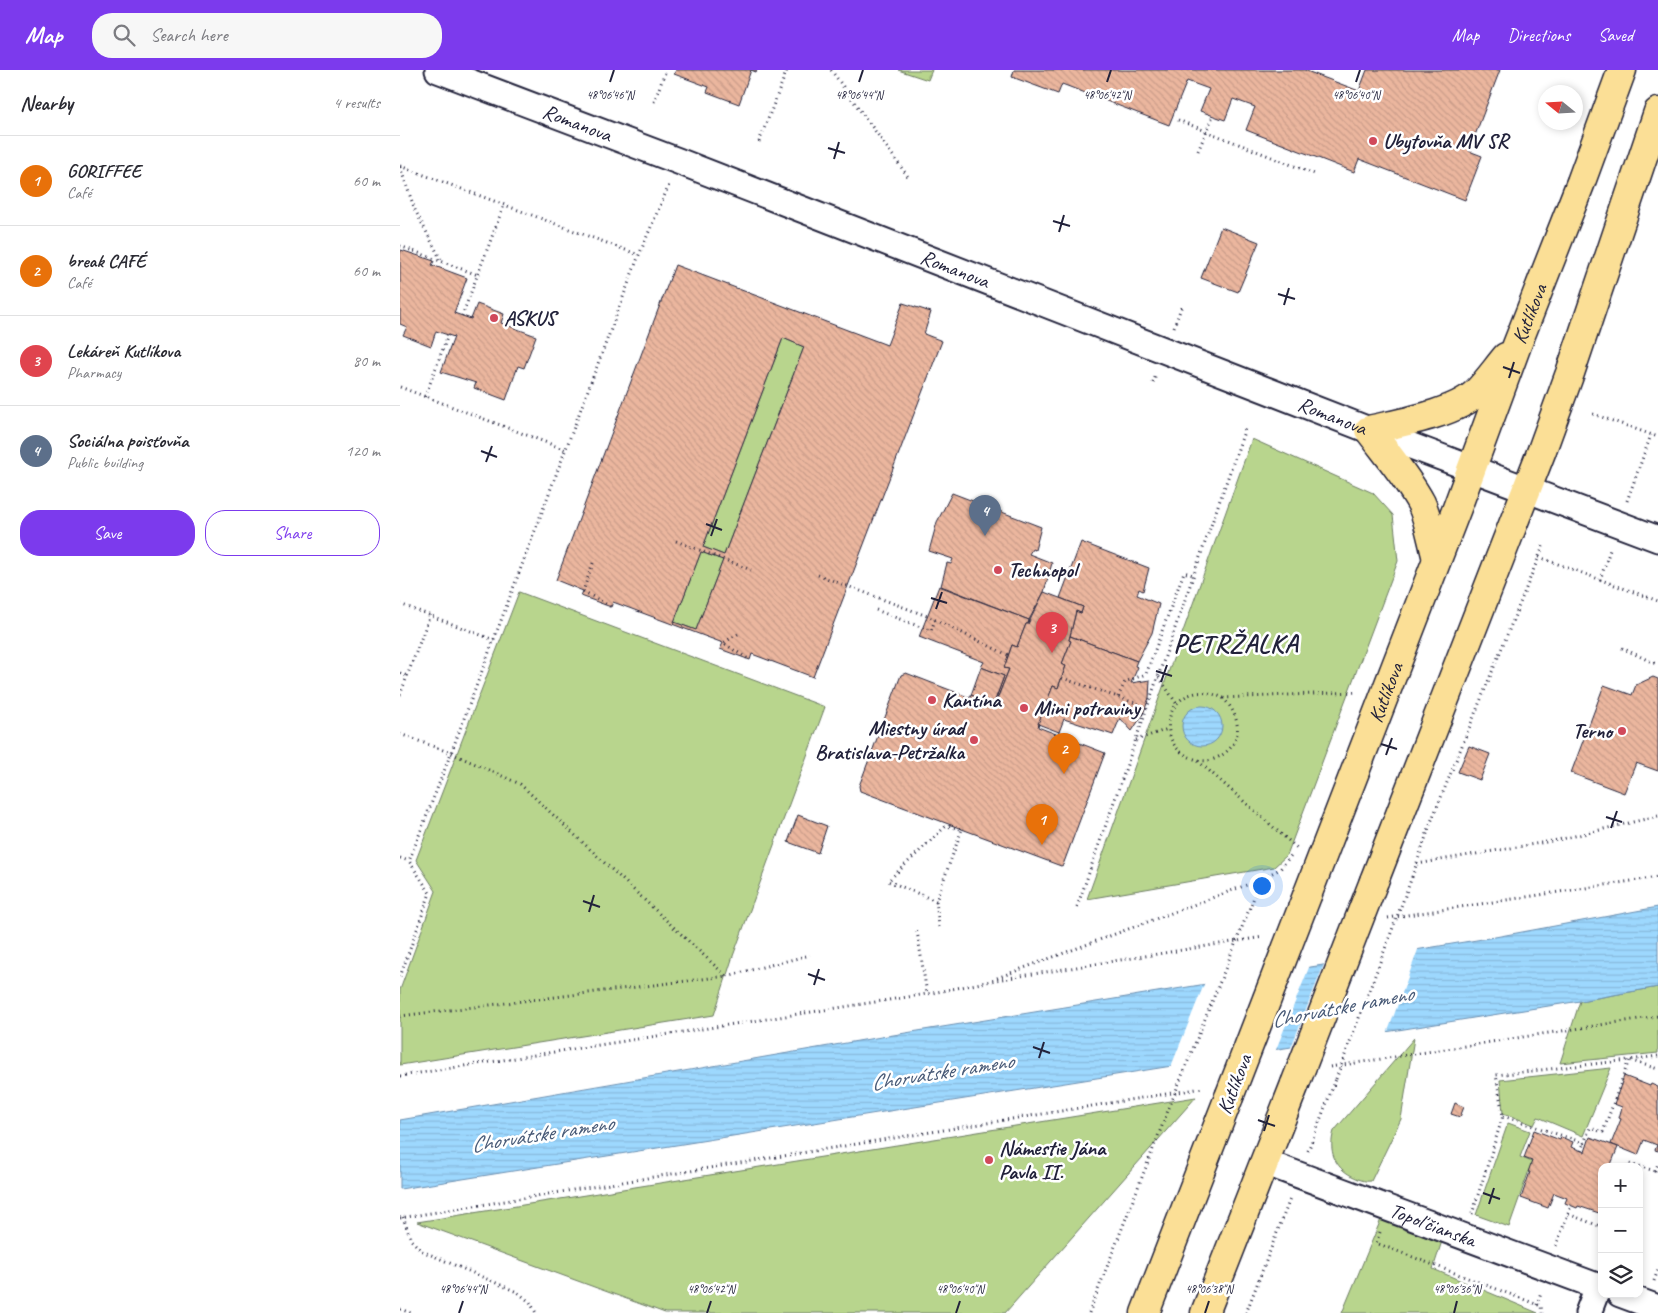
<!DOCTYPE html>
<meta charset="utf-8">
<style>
body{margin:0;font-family:Caveat,sans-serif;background:#f7f7f7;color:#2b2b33}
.controls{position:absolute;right:15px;bottom:15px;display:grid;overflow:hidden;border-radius:10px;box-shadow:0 2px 8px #0003}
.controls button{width:45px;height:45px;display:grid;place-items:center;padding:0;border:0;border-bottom:1px solid #e1e1e2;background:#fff;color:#2b2b33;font:25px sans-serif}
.compass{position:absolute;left:1138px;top:15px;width:45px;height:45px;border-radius:50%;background:#fff;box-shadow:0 2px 8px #0003;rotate:288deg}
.you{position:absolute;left:861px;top:815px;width:18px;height:18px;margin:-12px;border:4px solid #fff;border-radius:50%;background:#1a73e8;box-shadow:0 0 0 8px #1a73e833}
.badge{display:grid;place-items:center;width:32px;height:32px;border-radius:50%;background:#7c3aed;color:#fff;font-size:16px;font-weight:700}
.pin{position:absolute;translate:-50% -41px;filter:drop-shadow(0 1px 2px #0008)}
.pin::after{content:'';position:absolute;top:26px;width:18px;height:15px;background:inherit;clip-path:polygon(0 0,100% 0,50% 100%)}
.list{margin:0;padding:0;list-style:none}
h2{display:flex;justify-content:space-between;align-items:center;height:65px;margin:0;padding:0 20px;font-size:21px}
h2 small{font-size:16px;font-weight:400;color:#7c7c81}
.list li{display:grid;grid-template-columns:32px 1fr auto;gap:15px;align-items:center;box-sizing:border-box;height:90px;padding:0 20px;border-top:1px solid #e1e1e2}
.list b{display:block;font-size:19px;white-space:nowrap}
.list p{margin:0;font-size:16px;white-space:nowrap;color:#7c7c81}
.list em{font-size:16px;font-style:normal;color:#7c7c81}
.actions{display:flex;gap:10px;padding:15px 20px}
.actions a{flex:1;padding:11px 0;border:1px solid #7c3aed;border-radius:20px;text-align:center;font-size:18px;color:#7c3aed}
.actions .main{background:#7c3aed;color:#fff}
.icon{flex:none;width:28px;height:28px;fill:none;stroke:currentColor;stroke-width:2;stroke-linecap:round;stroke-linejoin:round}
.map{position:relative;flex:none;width:1258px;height:1243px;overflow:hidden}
header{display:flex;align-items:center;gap:30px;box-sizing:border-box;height:70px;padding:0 25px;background:#7c3aed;color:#fff}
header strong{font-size:24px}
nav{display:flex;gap:28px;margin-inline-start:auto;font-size:18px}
.search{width:350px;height:45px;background:#f7f7f7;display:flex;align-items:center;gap:12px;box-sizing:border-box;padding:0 18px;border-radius:20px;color:#7c7c81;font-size:19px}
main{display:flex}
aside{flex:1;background:#fff}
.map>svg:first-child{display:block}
</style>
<header>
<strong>Map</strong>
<div class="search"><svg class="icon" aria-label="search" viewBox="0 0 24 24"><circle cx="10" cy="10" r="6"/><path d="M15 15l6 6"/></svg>Search here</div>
<nav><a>Map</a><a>Directions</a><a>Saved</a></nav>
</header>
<main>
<aside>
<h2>Nearby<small>4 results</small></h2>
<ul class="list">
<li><span class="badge" style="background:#e8710a">1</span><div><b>GORIFFEE</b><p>Café</p></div><em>60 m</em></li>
<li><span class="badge" style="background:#e8710a">2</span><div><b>break CAFÉ</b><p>Café</p></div><em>60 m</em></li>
<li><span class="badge" style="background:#e0444e">3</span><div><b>Lekáreň Kutlíkova</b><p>Pharmacy</p></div><em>80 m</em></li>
<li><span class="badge" style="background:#5c6f8a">4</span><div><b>Sociálna poisťovňa</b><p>Public building</p></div><em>120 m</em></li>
</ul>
<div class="actions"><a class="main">Save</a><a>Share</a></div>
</aside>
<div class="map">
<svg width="1258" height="1243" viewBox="0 0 1258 1243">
<defs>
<pattern id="forest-crowns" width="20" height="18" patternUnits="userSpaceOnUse" patternTransform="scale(1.25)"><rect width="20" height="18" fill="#b8d58d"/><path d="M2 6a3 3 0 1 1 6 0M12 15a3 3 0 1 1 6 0" fill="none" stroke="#9eb77b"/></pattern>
<pattern id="water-rules" width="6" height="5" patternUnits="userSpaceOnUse" patternTransform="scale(1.25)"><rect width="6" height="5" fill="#9dd8fe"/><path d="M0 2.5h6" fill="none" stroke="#87b9db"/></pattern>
<pattern id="building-back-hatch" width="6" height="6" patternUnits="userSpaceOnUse" patternTransform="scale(1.25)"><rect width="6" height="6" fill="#ebb69e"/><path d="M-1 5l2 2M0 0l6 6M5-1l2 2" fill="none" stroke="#c99c89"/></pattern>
</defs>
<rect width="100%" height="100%" fill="#fff"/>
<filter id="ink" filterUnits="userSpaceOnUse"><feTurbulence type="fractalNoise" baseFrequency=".02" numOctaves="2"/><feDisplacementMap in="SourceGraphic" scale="10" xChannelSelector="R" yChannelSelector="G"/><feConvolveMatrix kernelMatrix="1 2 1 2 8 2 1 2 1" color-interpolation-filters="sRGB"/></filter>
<g filter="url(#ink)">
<g fill="#b8d58d" stroke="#6d7c64">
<path d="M383,268L404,277L324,485L303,477Z"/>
<path d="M852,369L973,423L993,445L998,491L887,785L874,797L687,829Z"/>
<path d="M301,482L323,490L296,560L274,552Z"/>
<path d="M119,522L425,637L333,886L314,945L0,995V920L36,821L16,790Z"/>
<path d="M1258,917V983L1160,993L1180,931Z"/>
<path d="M1014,968L1001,1049L971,1111C964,1112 958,1109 952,1106C934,1097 928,1080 934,1061Z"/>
<path d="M1211,998L1183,1066L1138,1047L1134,1055L1103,1043L1100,1010Z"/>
<path d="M796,1027L605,1243H265L17,1152Z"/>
<path d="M1108,1053L1130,1061L1120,1087L1132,1092L1109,1157L1076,1145Z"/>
<path d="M982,1147L1042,1171L1033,1199L1138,1243H942Z"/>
</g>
<path fill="url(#forest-crowns)" stroke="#6d7c64" d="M498,0H532L528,10Z"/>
<g fill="url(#water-rules)" stroke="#6c8fb0">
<circle cx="802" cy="656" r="20"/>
<path d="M1258,837V917L1180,931L0,1119V1050L481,967L1095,867Z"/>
</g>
<g fill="#fff">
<path d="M1019,877L987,964L890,980L925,892Z"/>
<path d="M910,895L875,982L770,999L805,912Z"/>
</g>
<g fill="url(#building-back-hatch)" stroke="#22223b" fill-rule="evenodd">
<path d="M276,0H357L356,2L351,0L339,34L307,22L309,17L274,4Z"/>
<path d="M614,0H904L959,21L967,0H1100L1069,81L1082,86L1065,130L959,89L954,102L846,60L855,37L833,29L825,50L800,41L809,19L787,11L769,55L662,14L658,24L612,7Z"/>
<path d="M821,157L859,172L838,222L801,208Z"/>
<path d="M1,180L34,191L32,195L67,208L54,243L71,249L77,234L104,244L101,253L136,266L124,298L118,296L106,330L74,318L76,313L41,302L54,267L36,261L31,276L3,265L7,257L0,254V184Z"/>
<path d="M275,195L487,275L503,233L531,242L524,264L542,271L413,607L352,584L350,590L320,579L323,573L213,532L211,537L181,526L183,521L156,510ZM383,268L404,277L324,485L303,477ZM301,482L323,490L296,560L274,552Z"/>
<path d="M552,423L641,457L635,480L632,479L629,484L652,493L644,522L629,550L541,516L547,493L551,494L553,489L529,481L537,452Z"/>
<path d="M681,472L749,498L743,521L739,519L737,525L759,534L752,563L737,591L670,566L676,541L681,543L683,537L660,528Z"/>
<path d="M539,516L629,550L628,554H626L617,577L612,575L604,598L609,599L594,637L570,629L571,625L594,633L604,606L581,597L584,592L519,567Z"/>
<path d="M644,522L683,537L681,543L676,541L669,570L671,571L662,594L666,596L658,618L653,616L638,657L705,683L663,795L661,796L460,721L459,716L501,605L506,603L594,637L609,599L604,598L612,575L617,577L626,554H628Z"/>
<path d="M670,566L737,591L735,596L738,597L731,613L750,610L749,628L743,644L732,661L720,648L713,665L664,649L659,662L638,654L653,616L658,618L666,596L662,594L671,571L669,570Z"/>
<path d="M581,597L604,606L594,633L571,625Z"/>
<path d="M1253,607L1258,609V701L1236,693L1224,723L1171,703L1204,615L1232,625L1236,615Z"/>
<path d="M1069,676L1090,684L1080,710L1058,702Z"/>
<path d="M398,745L427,756L418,783L388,772Z"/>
<path d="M1224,1006L1250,1016L1251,1014L1258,1017V1081L1255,1080L1257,1075L1244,1070L1238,1085L1211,1074L1221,1049L1219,1048L1222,1037L1214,1034Z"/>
<path d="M1055,1033L1064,1037L1060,1047L1051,1044Z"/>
<path d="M1134,1060L1160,1070L1161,1067L1173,1072L1171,1077L1185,1082L1190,1067L1218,1077L1210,1097H1202V1144L1178,1136L1177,1138L1165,1133L1167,1128L1154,1123L1148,1138L1121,1128L1130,1102H1128L1132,1091L1124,1088Z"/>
</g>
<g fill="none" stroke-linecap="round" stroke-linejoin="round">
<defs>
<g id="minor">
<path id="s1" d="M38,0L278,91L969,360L1258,469"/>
<path id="s2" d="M864,1092L1202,1218"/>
<path d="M1220,1224L1258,1238"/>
<path d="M1188,1243L1198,1217"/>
</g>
<g id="major">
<path d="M1037,489C1032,471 1029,450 1021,433C1007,407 987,384 969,360C998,353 1054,344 1076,323C1087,312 1096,299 1106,287"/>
<path d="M974,811L1142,380L1170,303L1258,42"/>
<path id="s3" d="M908,823L1057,438L1117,275L1181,112L1222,0"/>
<path d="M745,1243L829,1027"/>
<path d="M805,1243L895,1014"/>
</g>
</defs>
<use href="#minor" stroke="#22223b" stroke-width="29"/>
<use href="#major" stroke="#22223b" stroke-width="31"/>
<g stroke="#22223b" stroke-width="3" stroke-dasharray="1 4" stroke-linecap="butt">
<path d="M431,0L509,108"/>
<path d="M254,32L266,0"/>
<path d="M778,50L917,105"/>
<path d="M359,72L387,0"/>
<path d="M798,81L813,46"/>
<path d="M0,96L239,185"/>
<path d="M0,97L15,140L41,190"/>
<path d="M0,176L78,205"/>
<path d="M62,246L104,135"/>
<path d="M774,257L782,235"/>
<path d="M753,313L756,305"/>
<path d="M0,317L166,380"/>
<path d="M25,327L48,265"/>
<path d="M1193,344L1258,367"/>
<path d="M1227,431L1251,365"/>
<path d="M276,471L351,500"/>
<path d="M1139,487L1258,531"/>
<path d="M193,493L183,521L211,537"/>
<path d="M418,505L527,546L608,585"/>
<path d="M1200,510L1211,477"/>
<path d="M0,534L94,570"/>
<path d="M476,540L531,561L535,550"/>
<path d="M338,564L323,573L350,590"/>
<path d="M1222,578L1258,595"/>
<path d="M0,603L7,606"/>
<path d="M759,607L776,633"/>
<path d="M662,608L747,637"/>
<path d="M0,625L30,545"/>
<path d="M718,627L725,612L746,604L784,502L793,505"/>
<path d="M823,628C843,648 844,677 814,689C807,692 799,691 792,688C747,671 772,603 823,628L957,622"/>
<path d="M0,664L51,683L120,714L326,906"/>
<path d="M736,670L768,659"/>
<path d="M798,691L897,778"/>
<path d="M0,788L9,791"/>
<path d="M1017,794L1158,770L1258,746"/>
<path d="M1012,807L1031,752L1144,474"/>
<path d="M853,830L861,809L880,799L893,783"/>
<path d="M536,831L488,811L546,756L562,759L536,831L539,857"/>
<path d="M677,837L846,356"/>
<path d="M988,848L1258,807"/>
<path d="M517,861L527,924"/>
<path d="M0,907L30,823L9,791L51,683L239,185L269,115"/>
<path d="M597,908L860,810"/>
<path d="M0,946L327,906L410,885"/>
<path d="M930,997L1258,946"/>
<path d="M0,1006L527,924L596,910L863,867"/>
<path d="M1103,1046L1184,1073L1190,1058L1203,1062L1229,990L1258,986"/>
<path d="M908,1081L936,1009"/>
<path d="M1181,1081L1184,1073"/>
<path d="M1228,1097L1229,1093L1258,1102"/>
<path d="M1255,1101L1258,1094"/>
<path d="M1072,1144L1103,1046L1096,1005L1229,990L1258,999"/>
<path d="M1168,1144L1171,1136"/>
<path d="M3,1147L11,1170L22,1181L117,1222L130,1232L136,1243"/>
<path d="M0,1148L803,1018"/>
<path d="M980,1162L976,1173L1141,1236L1142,1243"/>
<path d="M1156,1176L1168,1144L1202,1157"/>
<path d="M1254,1211L1258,1200"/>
<path d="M1137,1235L1141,1222"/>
<path d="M0,1239L11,1243"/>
<path d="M689,1243L769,1038"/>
<path d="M846,1243L890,1129"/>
</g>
<use href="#minor" stroke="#fff" stroke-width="25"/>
<use href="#major" stroke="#fbdf96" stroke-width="28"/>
<defs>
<g id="major-bridge">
<path d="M895,1014L974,811"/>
<path d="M829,1027L908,823"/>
</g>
</defs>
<use href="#major-bridge" stroke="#22223b" stroke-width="31" stroke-linecap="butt"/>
<g stroke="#22223b" stroke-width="3" stroke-dasharray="1 4" stroke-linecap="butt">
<path d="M936,1009L1012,807"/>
<path d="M769,1038L853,830"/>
</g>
<use href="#major-bridge" stroke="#fbdf96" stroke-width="28"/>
</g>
</g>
<path fill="none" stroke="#22223b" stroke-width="2" d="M210,12L214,0M459,12L463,0M707,12L711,0M956,12L960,0M428,78L445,83M434,89L439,72M653,151L670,156M659,162L664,145M878,224L895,229M884,235L889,218M1103,297L1120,303M1109,308L1114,292M81,381L97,387M86,392L92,376M306,454L322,460M311,466L317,449M531,528L547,533M536,539L542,522M756,601L772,606M761,612L767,595M981,674L997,679M986,685L992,668M1206,747L1222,752M1211,758L1217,741M183,831L200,837M189,842L194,825M408,904L425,910M414,915L419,899M633,977L650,983M639,988L644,972M858,1050L875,1056M864,1061L869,1045M1083,1123L1100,1129M1089,1134L1094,1118M59,1243L63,1231M307,1243L311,1231M556,1243L560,1231M805,1243L809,1231M1054,1243L1057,1231"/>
<g fill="#d1495b" stroke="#fff" stroke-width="2">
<circle cx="973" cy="71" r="5"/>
<circle cx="94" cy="248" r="5"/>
<circle cx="598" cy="500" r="5"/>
<circle cx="532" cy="630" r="5"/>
<circle cx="624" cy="638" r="5"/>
<circle cx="1222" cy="661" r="5"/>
<circle cx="574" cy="670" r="5"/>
<circle cx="589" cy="1090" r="5"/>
</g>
<g text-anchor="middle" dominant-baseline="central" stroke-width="5" stroke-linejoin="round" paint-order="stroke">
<g font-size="21" fill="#22223b" stroke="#fff">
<text stroke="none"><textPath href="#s1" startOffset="149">Romanova</textPath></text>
<text stroke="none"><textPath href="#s1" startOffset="554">Romanova</textPath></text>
<text stroke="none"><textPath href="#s3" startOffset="620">Kutlíkova</textPath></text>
<text stroke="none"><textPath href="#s1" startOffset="959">Romanova</textPath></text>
<text stroke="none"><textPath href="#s3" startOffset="215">Kutlíkova</textPath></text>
<text transform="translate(834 1014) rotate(-69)">Kutlíkova</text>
<text stroke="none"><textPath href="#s2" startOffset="180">Topoľčianska</textPath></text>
</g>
<g font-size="21" font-weight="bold" fill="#22223b" stroke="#fff" text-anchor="start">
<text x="983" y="71">Ubytovňa MV SR</text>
<text x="104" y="248">ASKUS</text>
<text x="608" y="500">Technopol</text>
<text x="542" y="630">Kantína</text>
<text x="634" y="638">Mini potraviny</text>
<text x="564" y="658" text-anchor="end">Miestny úrad<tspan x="564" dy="24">Bratislava-Petržalka</tspan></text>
<text x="1212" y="661" text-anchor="end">Terno</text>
<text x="599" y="1078">Námestie Jána<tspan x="599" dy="24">Pavla II.</tspan></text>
</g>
<g font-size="22" font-style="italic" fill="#475976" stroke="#fff">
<text transform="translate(942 937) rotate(-11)">Chorvátske rameno</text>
<text transform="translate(542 1002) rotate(-9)">Chorvátske rameno</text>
<text transform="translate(142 1064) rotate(-9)">Chorvátske rameno</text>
</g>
<g font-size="26" font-weight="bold" letter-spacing="1" fill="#22223b" stroke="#fff">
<text x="836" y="573">PETRŽALKA</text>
</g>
</g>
<g font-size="12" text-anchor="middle" fill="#22223b" stroke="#fff" stroke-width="5" stroke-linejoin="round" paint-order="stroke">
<text x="210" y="29">48°06'46"N</text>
<text x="459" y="29">48°06'44"N</text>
<text x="707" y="29">48°06'42"N</text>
<text x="956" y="29">48°06'40"N</text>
<text x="1057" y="1223">48°06'36"N</text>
<text x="63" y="1223">48°06'44"N</text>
<text x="311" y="1223">48°06'42"N</text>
<text x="560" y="1223">48°06'40"N</text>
<text x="809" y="1223">48°06'38"N</text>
</g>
</svg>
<div class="controls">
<button>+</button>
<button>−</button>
<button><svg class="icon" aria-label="layers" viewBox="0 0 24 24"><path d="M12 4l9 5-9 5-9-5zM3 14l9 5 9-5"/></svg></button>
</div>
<svg class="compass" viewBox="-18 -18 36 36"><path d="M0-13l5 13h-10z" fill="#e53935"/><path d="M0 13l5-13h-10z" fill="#7c7c81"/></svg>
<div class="you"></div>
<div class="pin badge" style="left:642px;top:775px;background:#e8710a">1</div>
<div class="pin badge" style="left:664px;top:704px;background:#e8710a">2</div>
<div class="pin badge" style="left:652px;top:583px;background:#e0444e">3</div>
<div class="pin badge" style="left:585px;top:466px;background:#5c6f8a">4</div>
</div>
</main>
